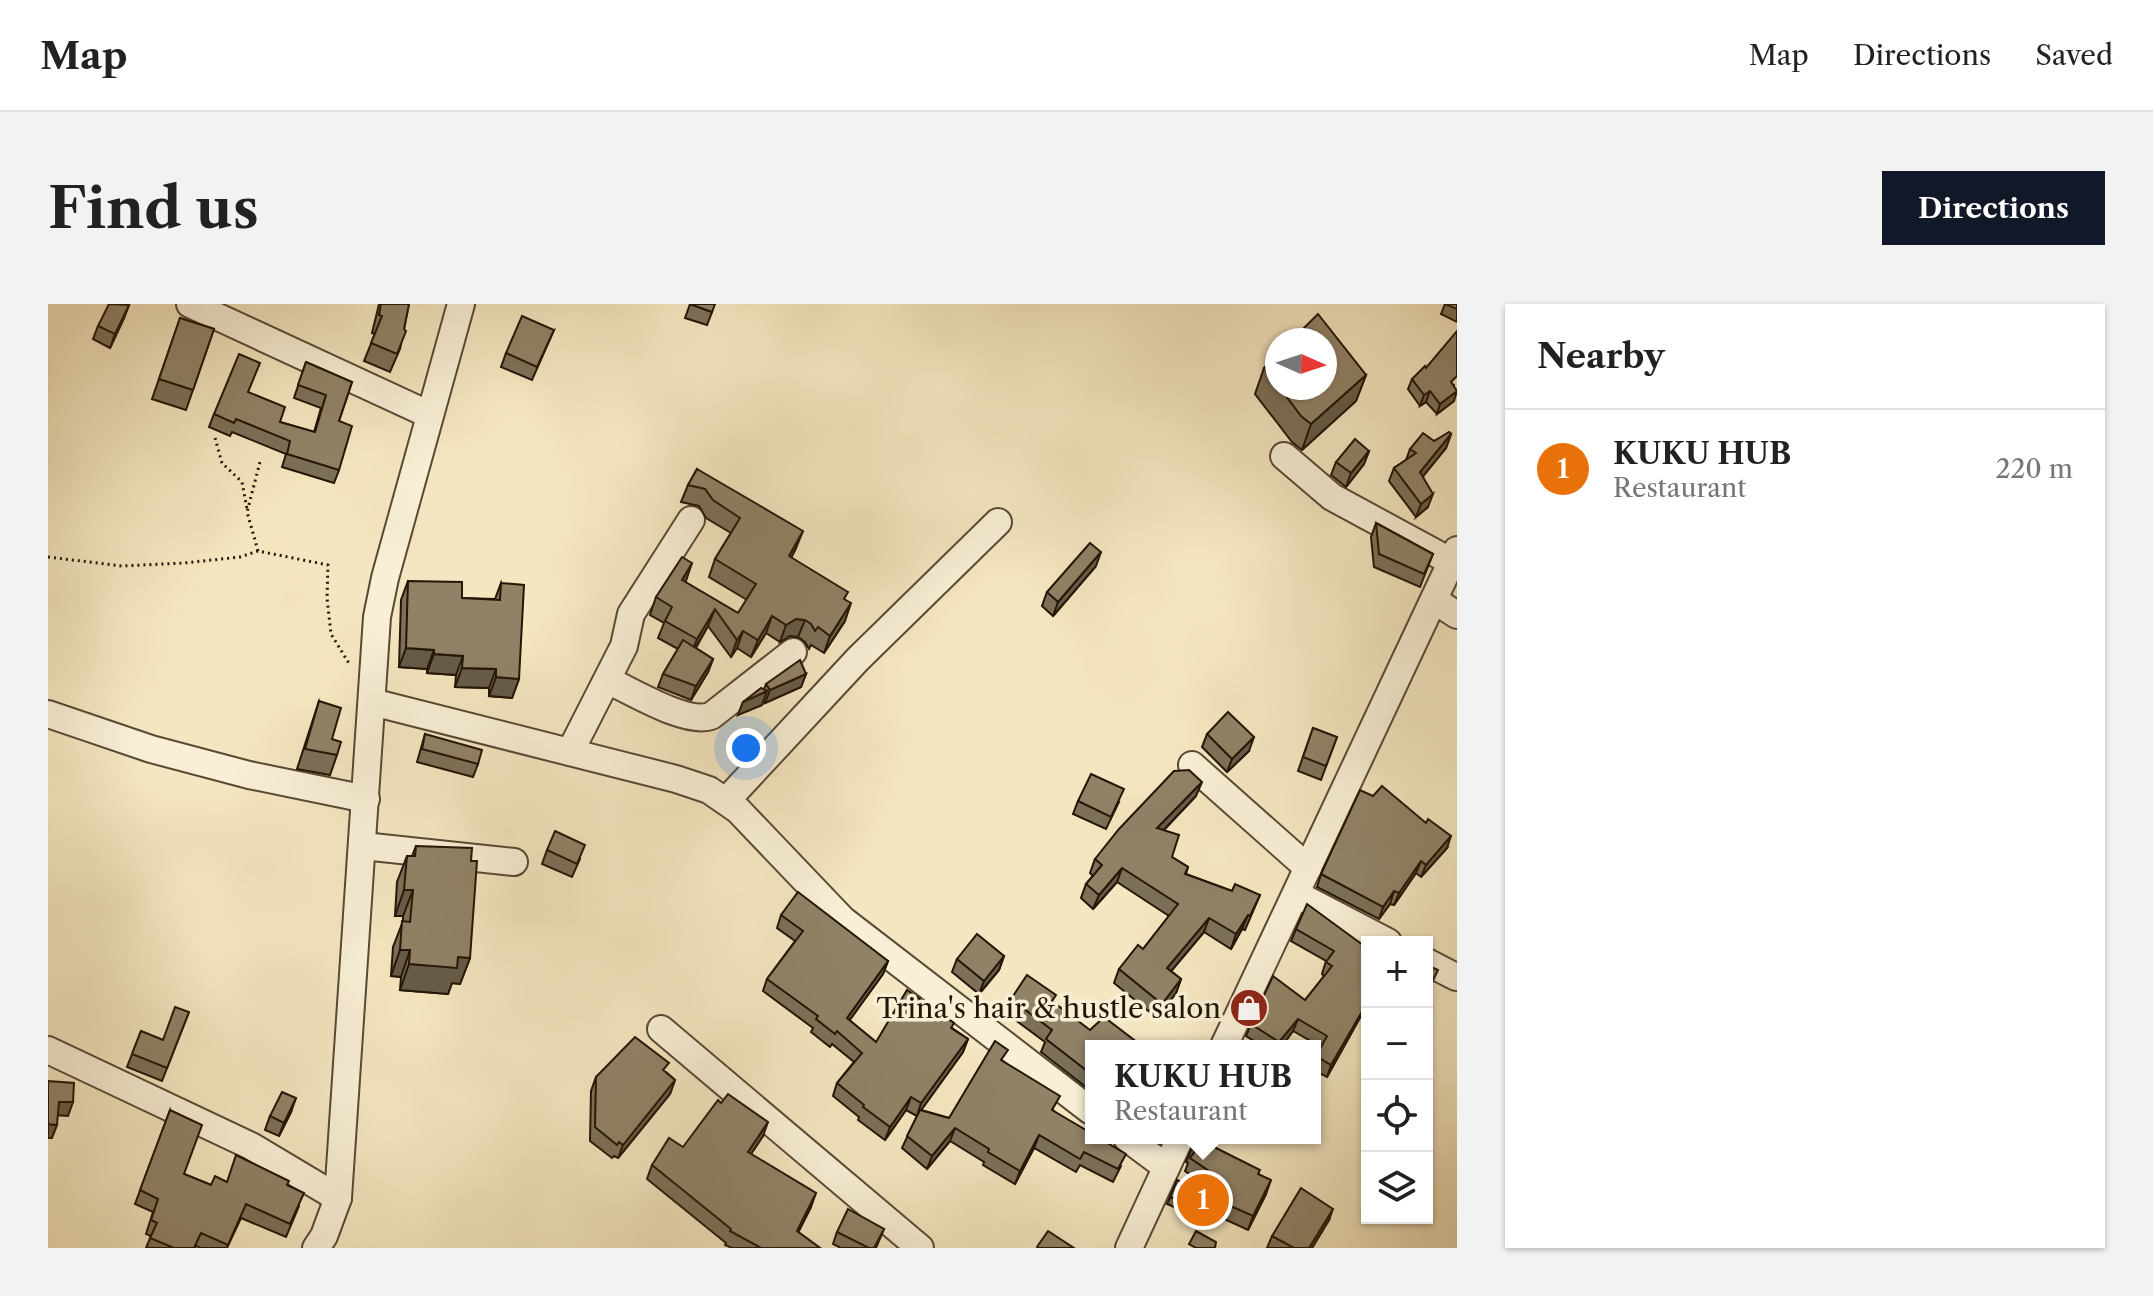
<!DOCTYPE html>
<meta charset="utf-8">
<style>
body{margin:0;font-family:"Libre Caslon Text",serif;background:#f2f2f2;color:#222}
.controls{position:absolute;right:24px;bottom:24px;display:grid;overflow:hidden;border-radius:0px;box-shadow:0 2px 6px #0004}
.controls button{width:72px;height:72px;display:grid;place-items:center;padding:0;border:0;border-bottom:2px solid #e0e0e0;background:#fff;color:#222;font:40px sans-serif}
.compass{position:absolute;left:1217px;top:24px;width:72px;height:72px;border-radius:50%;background:#fff;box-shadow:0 2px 6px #0004;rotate:93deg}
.you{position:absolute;left:698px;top:444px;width:28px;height:28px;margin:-20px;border:6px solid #fff;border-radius:50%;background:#1a73e8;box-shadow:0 0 0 12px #1a73e833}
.badge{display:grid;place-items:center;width:52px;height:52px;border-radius:50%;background:#111827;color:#fff;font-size:26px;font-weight:700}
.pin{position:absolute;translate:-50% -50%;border:4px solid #fff;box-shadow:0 2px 8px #0006}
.popup{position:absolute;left:1037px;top:736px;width:236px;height:104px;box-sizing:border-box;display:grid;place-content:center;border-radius:0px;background:#fff;filter:drop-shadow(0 2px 6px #0005);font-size:26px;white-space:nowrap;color:#767676}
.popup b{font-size:30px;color:#222}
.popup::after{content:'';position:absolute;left:50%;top:100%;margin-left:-16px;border:16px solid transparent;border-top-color:#fff}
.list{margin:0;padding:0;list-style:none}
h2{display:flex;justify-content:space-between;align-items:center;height:104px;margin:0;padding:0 32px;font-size:34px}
h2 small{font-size:26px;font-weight:400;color:#767676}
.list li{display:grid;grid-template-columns:52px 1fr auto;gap:24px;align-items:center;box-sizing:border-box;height:120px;padding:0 32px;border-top:2px solid #e0e0e0}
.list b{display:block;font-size:30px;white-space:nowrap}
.list p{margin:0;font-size:26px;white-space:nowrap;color:#767676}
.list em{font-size:26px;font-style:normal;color:#767676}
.icon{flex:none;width:44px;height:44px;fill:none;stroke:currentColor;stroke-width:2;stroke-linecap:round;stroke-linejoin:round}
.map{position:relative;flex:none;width:1409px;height:944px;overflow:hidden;border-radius:0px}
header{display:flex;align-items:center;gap:48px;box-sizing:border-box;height:112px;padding:0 40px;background:#fff;border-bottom:2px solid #e0e0e0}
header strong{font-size:38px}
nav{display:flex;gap:44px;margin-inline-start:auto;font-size:28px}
.intro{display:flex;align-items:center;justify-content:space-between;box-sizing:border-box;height:192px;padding:0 48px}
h1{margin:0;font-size:56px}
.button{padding:20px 36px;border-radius:0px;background:#111827;color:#fff;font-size:28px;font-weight:700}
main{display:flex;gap:48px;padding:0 48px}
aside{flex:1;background:#fff;border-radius:0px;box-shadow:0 2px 6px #0004}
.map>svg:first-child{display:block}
</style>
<header>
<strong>Map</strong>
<nav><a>Map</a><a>Directions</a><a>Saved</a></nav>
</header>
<div class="intro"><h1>Find us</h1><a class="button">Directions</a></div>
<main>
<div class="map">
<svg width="1409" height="944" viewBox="0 0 1409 944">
<rect width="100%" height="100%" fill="#f4e6c0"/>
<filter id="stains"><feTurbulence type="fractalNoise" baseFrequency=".0025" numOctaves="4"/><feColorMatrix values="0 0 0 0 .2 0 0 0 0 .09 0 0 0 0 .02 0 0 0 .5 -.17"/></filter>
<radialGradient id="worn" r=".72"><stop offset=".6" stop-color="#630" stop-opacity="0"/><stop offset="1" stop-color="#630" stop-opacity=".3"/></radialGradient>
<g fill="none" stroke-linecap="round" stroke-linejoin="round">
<defs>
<g id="minor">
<path d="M142,0L382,111"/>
<path d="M1236,152L1284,193L1404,258"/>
<path d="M1386,296L1409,311"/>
<path d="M559,376C584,387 638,421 663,412L745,348"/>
<path d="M324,398L628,475L661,486L690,506L795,616L1043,807"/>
<path d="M0,410L103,445L201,471L318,495"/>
<path d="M522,448L576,342L583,310L643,216"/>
<path d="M1144,461L1260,564"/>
<path d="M678,497L810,355L950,218"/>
<path d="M315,542L466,558"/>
<path d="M1248,590L1340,638"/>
<path d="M1379,658L1408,673"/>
<path d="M613,725L872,944"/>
<path d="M1176,742L1409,246"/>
<path d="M0,746L203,842L290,894"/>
<path d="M1079,834L1118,863"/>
<path d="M268,944L276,932L290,894L329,313L337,274L413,0"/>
<path d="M1081,944L1132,834"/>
</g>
</defs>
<use href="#minor" stroke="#584934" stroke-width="30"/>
<g stroke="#241506" stroke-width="3" stroke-dasharray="2 4" stroke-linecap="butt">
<path d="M167,134L174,159L194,178L199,205"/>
<path d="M210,247L199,208L212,158"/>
<path d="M0,253L74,262L136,259L192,253L210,247L280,261L279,294L283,330L302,361"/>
</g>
<use href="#minor" stroke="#f8efd6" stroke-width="26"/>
</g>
<g fill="#7c7059" stroke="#241506" stroke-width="2">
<path d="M331,0H361L352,45L342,68L316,57L327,30L324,29Z"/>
<path d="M642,0L664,8L659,21L637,14Z"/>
<path d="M1397,0H1409V18L1393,10Z"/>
<path d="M81,1L76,14L62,44L45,35L50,22Z"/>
<path d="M132,14L166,25L138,106L104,95Z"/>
<path d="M506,26L484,76L453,63L458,49Z"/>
<path d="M1229,51V84H1277L1318,71L1308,97L1254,146L1244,138L1207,90L1216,64Z"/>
<path d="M258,58L304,78L291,117V166L286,179L234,163L238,150L184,128L182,132L161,123L166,110L200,88L232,118L266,128L273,104L246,94Z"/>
<path d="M1378,64L1406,81V97L1389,110L1378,98L1372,102L1360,85L1364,75Z"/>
<path d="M1403,130L1398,144L1375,172L1380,203L1368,213L1341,177L1346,164L1358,156L1362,145L1386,137Z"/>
<path d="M1321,147L1316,160L1298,183L1283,171L1288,158Z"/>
<path d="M649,165L748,244L743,254L797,296V317L776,349L763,341L761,345L757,338L750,333L742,332L732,338L718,329L703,353L689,344L683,353L660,322L648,344L665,355L660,368L643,396L610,383L615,370L630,345L610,334L616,319L602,311L608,293L637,278L690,309L699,296L661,273L667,255L683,229L658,214L651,202L633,198L640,181Z"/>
<path d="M1328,219L1385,250L1372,283L1326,263L1323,233Z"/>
<path d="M1048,262L1005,312L994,302L999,288Z"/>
<path d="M360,277L414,294L447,295L453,279L471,375L464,394L441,392V384L407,383L408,371L379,369V365L351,363L353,296Z"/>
<path d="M758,370L753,383L717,399L715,397L714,401L690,411L695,398L716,385L718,380Z"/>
<path d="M271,397L289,451L282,471L249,465Z"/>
<path d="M1265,424L1289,433L1273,476L1250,467Z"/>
<path d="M377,430L430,460L425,473L369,458Z"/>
<path d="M1159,430L1201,447L1179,468L1154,443Z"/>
<path d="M1148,492L1116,526L1124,553L1140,563L1138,570L1184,587L1212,591L1197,626L1194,625L1183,645L1156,628L1123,667L1133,675L1128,689L1109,714L1066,679L1071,665L1095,645L1121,612L1069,578L1045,605L1033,594L1038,580L1045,572L1042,569L1047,555Z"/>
<path d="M1030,497L1071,498L1058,525L1025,510Z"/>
<path d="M368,542L423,557L422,654L412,680L404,679L400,690L352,686L353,673L343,672L345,643L355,617V612H347L349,578L359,552H364Z"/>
<path d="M1399,544L1373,573L1368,569L1346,601L1342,600L1331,615L1269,583L1273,570Z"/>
<path d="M499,546L532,555L524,573L494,560Z"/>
<path d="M733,611L840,657L835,670L801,716L828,738L904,724L920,735L915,748L873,806L901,814L956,758L1006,807L1073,862L1065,878L1032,861L1028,868L986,844L967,880L935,861L936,858L902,837L879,865L854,844L869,812L858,806L837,836L810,816L811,813L785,792L789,779L806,758L784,740L782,743L763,728L765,724L715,687L719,675L747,637L729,624Z"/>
<path d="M1248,625L1319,644V710L1318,713L1314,710L1279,773L1267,767V754L1273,743L1245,727L1234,742H1214L1198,732L1203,720L1257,696L1276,672L1274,670L1278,657L1243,637Z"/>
<path d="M956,652L951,666L931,690L904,668L909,655Z"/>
<path d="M963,695L1005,699L1043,742V787L993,748L997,738L958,709Z"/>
<path d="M141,708L114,777L79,763L93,727L115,736Z"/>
<path d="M618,768L627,776L622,790L570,854L566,852L564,854L542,837L543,787L548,773Z"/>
<path d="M122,806L136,870L163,881L178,878L239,881L251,902L238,933L193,914L179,944H153L148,942L147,944H98L103,932L98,930L105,908L87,900Z"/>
<path d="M243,808L231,832L217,826L222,812Z"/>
<path d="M715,832L703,850L763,903L750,928L772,944H684L677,941L678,939L599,875L604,861L635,843Z"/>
<path d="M1148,834H1164L1161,840L1211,870L1218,890L1200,926L1148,902L1158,881L1137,867L1140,859L1138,858Z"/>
<path d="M1143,883L1133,906L1119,900L1122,893Z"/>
<path d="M1281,916L1264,944H1219L1224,932Z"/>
<path d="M836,925L828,944H793L785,940L789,928Z"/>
</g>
<g fill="#655b48" stroke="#241506" stroke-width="2">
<path d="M81,1L76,14L62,44L67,30Z"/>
<path d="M1318,71L1308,97L1254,146L1263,120Z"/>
<path d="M1382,87L1378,98L1372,102L1376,91Z"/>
<path d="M1409,87L1406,97L1389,110L1392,100Z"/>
<path d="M1403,130L1398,144L1368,181L1372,168Z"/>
<path d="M1321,147L1316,160L1298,183L1303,169Z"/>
<path d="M1385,190L1380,203L1368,213L1373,200Z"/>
<path d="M755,227L748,244L735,270L741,252Z"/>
<path d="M1053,248L1048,262L1005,312L1010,298Z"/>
<path d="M644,259L638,277L628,293L634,276Z"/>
<path d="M803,299L797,317L776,349L782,332Z"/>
<path d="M667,305L660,322L642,353L649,335Z"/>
<path d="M724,312L718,329L703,353L710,336Z"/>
<path d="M748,315L757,316L750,333L742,332L732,338L738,321Z"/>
<path d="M695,327L689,344L683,353L689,336Z"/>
<path d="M358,344L386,346L379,365L351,363Z"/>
<path d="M386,350L415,352L408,371L379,369Z"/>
<path d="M665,355L660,368L643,396L648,382Z"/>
<path d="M414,364L448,365L441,384L407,383Z"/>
<path d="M758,370L753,383L717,399L722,386Z"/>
<path d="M448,373L471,375L464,394L441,392Z"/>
<path d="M719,387L714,401L690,411L695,398Z"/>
<path d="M1206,433L1201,447L1179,468L1184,455Z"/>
<path d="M1154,478L1148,492L1104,538L1109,524Z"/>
<path d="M1403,532L1399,544L1373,573L1378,561Z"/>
<path d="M1373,557L1368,569L1346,601L1351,589Z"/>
<path d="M1074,564L1069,578L1045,605L1051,591Z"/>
<path d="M356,586H365L355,612H347Z"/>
<path d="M1346,587L1342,600L1331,615L1335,603Z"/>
<path d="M1200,611L1194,625L1183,645L1188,630Z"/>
<path d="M1161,614L1156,628L1114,678L1119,664Z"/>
<path d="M352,646H362L353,673L343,672Z"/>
<path d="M956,652L951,666L931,690L936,677Z"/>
<path d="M410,653L422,654L412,680L404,679L400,690L352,686L361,660Z"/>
<path d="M840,657L835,670L794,727L799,714Z"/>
<path d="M1133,675L1128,689L1109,714L1114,700Z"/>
<path d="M1318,698L1314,710L1279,773L1283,761Z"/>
<path d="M1250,715L1245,727L1234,742H1230L1231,738Z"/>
<path d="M920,735L915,748L869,812L873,799Z"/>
<path d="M627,776L622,790L570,854L575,841Z"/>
<path d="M863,793L858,806L837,836L842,823Z"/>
<path d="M248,794L243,808L231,832L236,819Z"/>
<path d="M11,798H25L20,812L6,811Z"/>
<path d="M720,818L715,832L695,862L700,848Z"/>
<path d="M0,820L9,821L4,834H0Z"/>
<path d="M907,824L902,837L879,865L884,852Z"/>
<path d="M991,831L986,844L967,880L972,867Z"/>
<path d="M1223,876L1218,890L1200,926L1205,912Z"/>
<path d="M768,889L763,903L744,941L749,927Z"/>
<path d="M1285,905L1281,916L1264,944H1261Z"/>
</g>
<g fill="#908267" stroke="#241506" stroke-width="2">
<path d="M61,0L81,1L67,30L50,22Z"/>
<path d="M333,0H361L356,25L358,27L349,50L323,39L334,12L331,11Z"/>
<path d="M642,0H667L664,8Z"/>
<path d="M1397,0H1409V5Z"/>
<path d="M1270,10L1318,71L1263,120L1253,112L1232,84H1277V36H1244Z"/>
<path d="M474,12L506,26L489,63L458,49Z"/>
<path d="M132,14L166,25L145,86L111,75Z"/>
<path d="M1409,27V72L1403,78L1409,87L1392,100L1382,87L1376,91L1364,75L1377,62L1378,64Z"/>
<path d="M191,50L212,59L200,88L237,103L232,118L267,128L278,91L250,81L258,58L304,78L291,117L304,122L291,166L239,150L242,137L188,115L186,119L166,110Z"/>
<path d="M1229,51V80L1216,64Z"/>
<path d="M1401,128L1403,130L1372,168L1385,190L1373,200L1346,164L1368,149L1362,145L1375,129L1386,137Z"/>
<path d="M1307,135L1321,147L1303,169L1288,158Z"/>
<path d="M649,165L755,227L741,252L800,288L796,295L803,299L782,332L770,323L767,327L763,320L757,316L748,315L738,321L724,312L710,336L695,327L689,336L667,305L649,335L617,317L624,303L608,293L634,253L644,259L634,276L690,309L708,280L667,255L692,214L665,196L657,185L640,181Z"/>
<path d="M1328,219L1385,250L1376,270L1331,250Z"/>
<path d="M1042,239L1053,248L1010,298L999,288Z"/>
<path d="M360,277L414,278V294L452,296L453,279L476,281L471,375L448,373V365L414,364L415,352L386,350V346L358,344Z"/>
<path d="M635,336L665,355L648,382L615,370Z"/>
<path d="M752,356L758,370L722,386L718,380Z"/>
<path d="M713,384L719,387L695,398Z"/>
<path d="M271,397L293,404L284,435L293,438L289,451L257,445Z"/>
<path d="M1180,408L1206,433L1184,455L1159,430Z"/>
<path d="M1265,424L1289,433L1278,462L1255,453Z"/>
<path d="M377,430L434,446L430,460L374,445Z"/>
<path d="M1141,466L1154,478L1109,524L1131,531L1124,553L1140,563L1137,570L1184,587L1187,580L1212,591L1202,612L1200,611L1188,630L1161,614L1119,664L1133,675L1114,700L1071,665L1090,641L1095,645L1130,600L1074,564L1051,591L1038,580L1054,561L1047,555L1071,525L1126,467Z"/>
<path d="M1043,470L1076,485L1063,513L1030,497Z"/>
<path d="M1334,482L1378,519L1380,515L1403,532L1378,561L1373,557L1351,589L1346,587L1335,603L1273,570L1312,486L1325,492Z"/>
<path d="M507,527L537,541L529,560L499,546Z"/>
<path d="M368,542L424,544L423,557H429L422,654L410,653L409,664L361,660L362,646H352L354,617L362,618L365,586H356L359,552H367Z"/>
<path d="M750,588L840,657L799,714L828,738L859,686L906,719L903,724L920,735L873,799L863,793L842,823L815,803L816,801L789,779L814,749L789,727L787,730L768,715L770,712L719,675L755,627L733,611Z"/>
<path d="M1259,600L1319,644V699L1283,761L1268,752L1279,732L1250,715L1231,738L1203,720L1225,672L1257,696L1284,662L1278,658L1286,647L1248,625Z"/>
<path d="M929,630L956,652L936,677L909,655Z"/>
<path d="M1379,661L1390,666L1379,689Z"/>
<path d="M979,671L1008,691L1004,697L1042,726L1056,713L1094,742H1043V770L998,735L1004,726L963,695Z"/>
<path d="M127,703L141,708L119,764L84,750L93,727L115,736Z"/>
<path d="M587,733L621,759L615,766L627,776L575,841L571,838L569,841L547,823L548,773Z"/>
<path d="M947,737L960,746L953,756L1012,792L1004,806L1043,829V834H1051L1078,850L1070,865L1036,848L1032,855L991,831L972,867L940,848L941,845L907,824L884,852L859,832L872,806L901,814Z"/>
<path d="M0,777L26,779L25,798H11L9,821L0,820Z"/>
<path d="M234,788L248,794L236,819L222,812Z"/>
<path d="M680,790L720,818L700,848L768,889L749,927L772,944H713L682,927L683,925L604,861L621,834L635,843L670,796L673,799Z"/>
<path d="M122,806L154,821L136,870L163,881L167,872L179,878L188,851L241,877L239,881L256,889L242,920L198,900L180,941L153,929L146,944H126L102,934L109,919L103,916L110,895L92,886Z"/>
<path d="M1148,834H1163L1160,840L1212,866L1210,870L1223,876L1205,912L1153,889L1164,869L1142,854L1147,847L1143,845Z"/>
<path d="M1129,876L1143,883L1135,899L1122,893Z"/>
<path d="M1253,884L1285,905L1261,944H1246L1224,932Z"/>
<path d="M800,905L836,925L826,944H821L789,928Z"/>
<path d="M1000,927L1026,944H990L989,943Z"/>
<path d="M1148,927L1168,938L1167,944H1148L1141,940Z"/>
</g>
<defs>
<symbol id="shop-disc" viewBox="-11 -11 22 22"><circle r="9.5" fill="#8f2418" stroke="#f8efd6"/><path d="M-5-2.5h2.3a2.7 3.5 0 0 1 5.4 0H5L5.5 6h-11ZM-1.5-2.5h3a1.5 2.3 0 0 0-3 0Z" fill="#fff"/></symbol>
</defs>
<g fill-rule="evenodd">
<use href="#shop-disc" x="1179" y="682" width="44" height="44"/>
</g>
<g text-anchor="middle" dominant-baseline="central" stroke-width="7" stroke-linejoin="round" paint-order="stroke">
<g font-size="28" fill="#241506" stroke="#f8efd6" text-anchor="end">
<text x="1173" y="704">Trina's hair &amp; hustle salon</text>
</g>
</g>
<rect width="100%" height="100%" filter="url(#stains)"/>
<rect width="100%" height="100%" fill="url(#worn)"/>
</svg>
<div class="controls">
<button>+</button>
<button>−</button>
<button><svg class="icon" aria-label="locate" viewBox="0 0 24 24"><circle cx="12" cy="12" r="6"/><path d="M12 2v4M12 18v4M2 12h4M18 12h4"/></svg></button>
<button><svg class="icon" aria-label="layers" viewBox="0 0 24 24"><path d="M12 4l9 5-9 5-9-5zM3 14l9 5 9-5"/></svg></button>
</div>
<svg class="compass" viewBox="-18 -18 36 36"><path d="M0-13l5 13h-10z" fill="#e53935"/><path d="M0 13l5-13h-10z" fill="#767676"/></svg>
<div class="you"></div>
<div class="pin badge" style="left:1155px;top:896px;background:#e8710a">1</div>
<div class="popup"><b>KUKU HUB</b>Restaurant</div>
</div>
<aside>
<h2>Nearby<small></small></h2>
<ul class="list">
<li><span class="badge" style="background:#e8710a">1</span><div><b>KUKU HUB</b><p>Restaurant</p></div><em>220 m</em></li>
</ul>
</aside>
</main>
